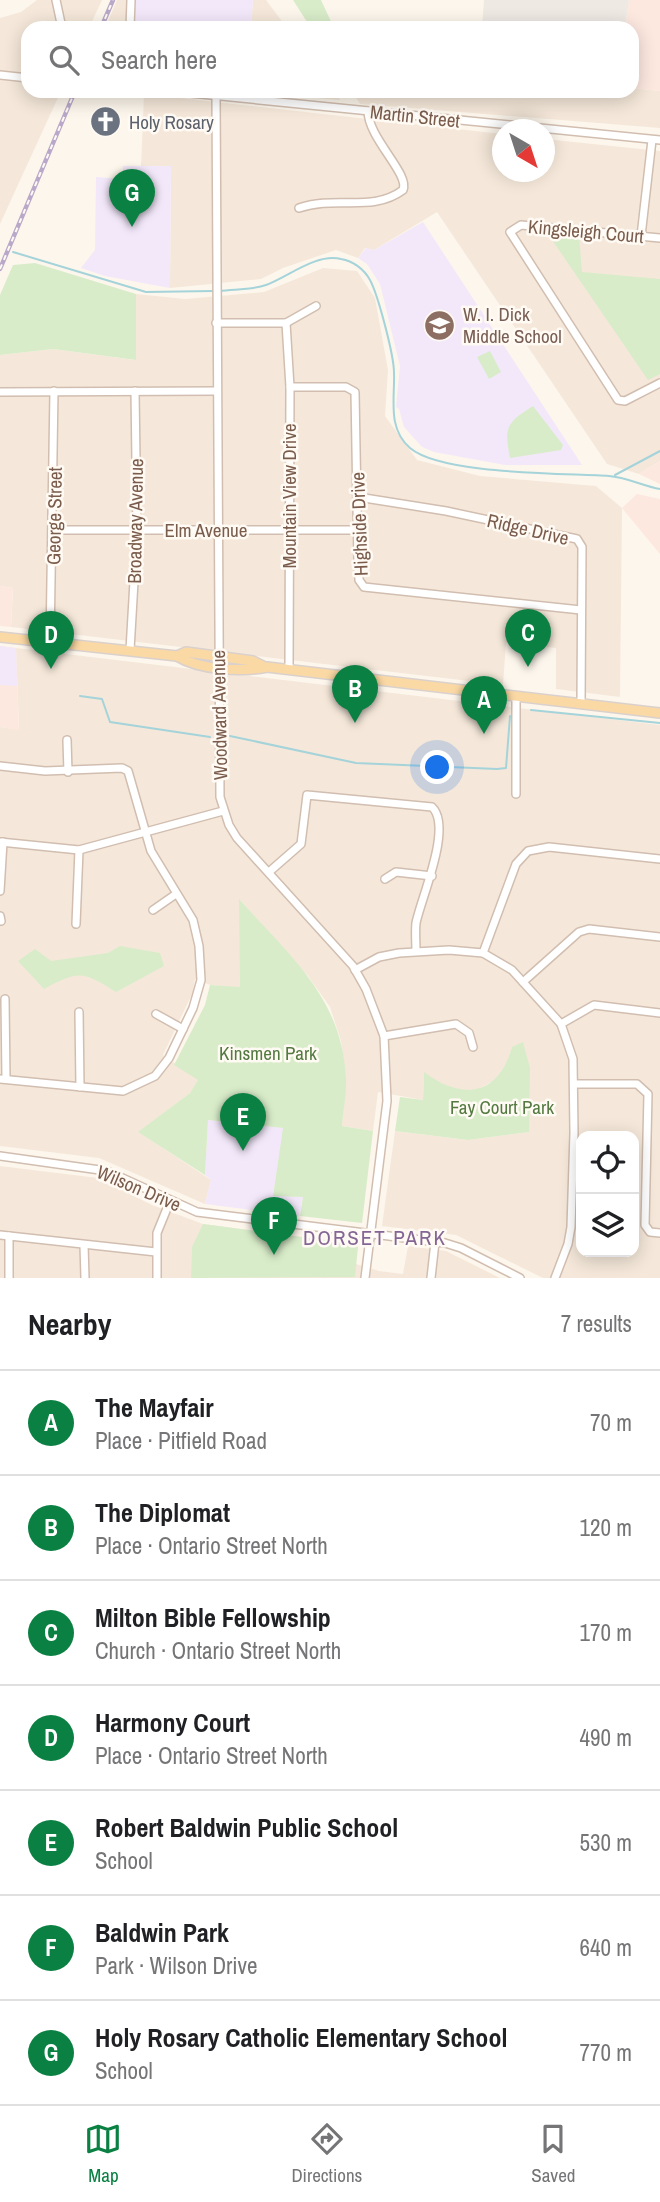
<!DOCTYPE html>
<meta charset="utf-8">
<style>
body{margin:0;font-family:"Archivo Narrow",sans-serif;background:#f2f2f2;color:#202124}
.controls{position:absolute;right:21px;bottom:21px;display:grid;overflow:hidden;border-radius:14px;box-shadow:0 4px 18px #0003}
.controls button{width:63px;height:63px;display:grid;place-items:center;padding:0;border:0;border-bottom:2px solid #e0e0e0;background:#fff;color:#202124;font:35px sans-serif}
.compass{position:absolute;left:492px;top:119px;width:63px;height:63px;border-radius:50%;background:#fff;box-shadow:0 4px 18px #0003;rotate:141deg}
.you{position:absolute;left:438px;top:768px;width:24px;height:24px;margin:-18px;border:5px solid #fff;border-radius:50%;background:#1a73e8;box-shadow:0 0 0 10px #1a73e833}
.badge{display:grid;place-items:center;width:46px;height:46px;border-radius:50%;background:#0b8043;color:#fff;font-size:23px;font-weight:700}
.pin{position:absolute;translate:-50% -58px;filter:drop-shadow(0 2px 4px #0008)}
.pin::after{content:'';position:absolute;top:37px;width:24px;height:21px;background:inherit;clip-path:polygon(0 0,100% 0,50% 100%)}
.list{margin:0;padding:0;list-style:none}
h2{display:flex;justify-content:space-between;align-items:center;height:91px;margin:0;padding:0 28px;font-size:30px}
h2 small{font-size:23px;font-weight:400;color:#757577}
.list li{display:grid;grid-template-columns:46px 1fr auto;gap:21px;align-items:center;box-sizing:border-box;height:105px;padding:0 28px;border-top:2px solid #e0e0e0}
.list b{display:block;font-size:26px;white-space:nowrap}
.list p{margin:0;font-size:23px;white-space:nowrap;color:#757577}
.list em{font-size:23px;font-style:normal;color:#757577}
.icon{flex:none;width:38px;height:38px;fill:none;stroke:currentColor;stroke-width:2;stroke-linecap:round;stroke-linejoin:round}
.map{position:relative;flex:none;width:660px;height:1278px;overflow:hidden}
.search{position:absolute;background:#fff;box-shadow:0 4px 18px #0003;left:21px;right:21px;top:21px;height:77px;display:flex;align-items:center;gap:18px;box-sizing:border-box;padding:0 24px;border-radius:21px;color:#757577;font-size:26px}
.sheet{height:826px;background:#fff}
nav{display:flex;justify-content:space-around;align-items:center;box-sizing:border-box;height:98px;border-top:2px solid #e0e0e0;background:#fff;font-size:19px;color:#757577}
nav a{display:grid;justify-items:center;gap:4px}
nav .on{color:#0b8043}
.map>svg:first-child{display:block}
</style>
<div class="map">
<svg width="660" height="1278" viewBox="0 0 660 1278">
<rect width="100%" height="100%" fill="#fdf6ec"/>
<g fill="#f5e8da" fill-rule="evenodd">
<path d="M37,0H102L89,28H28V91H61L0,224V18L21,12Z"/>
<path d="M117,0H136L135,28H105Z"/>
<path d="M253,0H266L287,28H251Z"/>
<path d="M632,88L660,91V128L360,104L352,91H632Z"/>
<path d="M240,91H333L340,100Z"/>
<path d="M144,94L502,134L503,172H544L545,139L660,151V461L639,474L607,464L437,212L374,250L365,248L358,258L336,250L283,268L261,279L170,288L171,166H141Z"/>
<path d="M323,268L357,271L375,298L388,370L385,416L417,460L480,476L596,486L622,508L620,697L556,689V648L506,643L503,685L11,627L13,588L0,586V355L53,349L135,360L136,294L185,299L264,292Z"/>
<path d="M16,648L660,725V1278H543L456,1235L382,1226L395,1131L468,1140L529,1132L512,1047L507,1065L495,1080L473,1092L444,1088L424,1073L423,1100L378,1092L373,1131L342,1126L346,1079L341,1041L330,1007L308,976L240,900V988L210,985L195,979L193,992L163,1055L199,1080L190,1093L139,1132L211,1180L205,1204L99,1158L0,1146V727L19,729ZM581,1136H634V1252H581Z"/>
<path d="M0,1166L98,1178L152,1205L203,1224L355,1244L356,1264L379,1271L403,1274L408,1246L446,1251L500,1278H0Z"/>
</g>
<g fill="#fde8e0">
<path d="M629,0H660V91L632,88V28H625Z"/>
<path d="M660,461V484L639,474Z"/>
<path d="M637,494L660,499V554L622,508Z"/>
<path d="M0,586L13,588L11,627L0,626Z"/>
<path d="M0,646L16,648L19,730L0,727Z"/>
</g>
<path fill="#efe9e4" d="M484,0H629L625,28H482Z"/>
<g fill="#f3e8fa">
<path d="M136,0H253L251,28H135Z"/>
<path d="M123,166H171L170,288L105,276L81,268L95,250L96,177L123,179Z"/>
<path d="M423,222L582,465H505L434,452L422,447L404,427L399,409L396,407L400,366L380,284L367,264L358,258L366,248L374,250Z"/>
<path d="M0,646L16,648L17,686L0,685Z"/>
<path d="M208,1120L284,1128L273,1195L303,1197L300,1216L205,1204L211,1180L205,1175Z"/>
</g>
<g fill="#d8ecc9">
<path d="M293,0H321L334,28H311Z"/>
<path d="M548,234L579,235L582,272L660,279V374L648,380Z"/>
<path d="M35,263L136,294V360L53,349L0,355V295L13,265Z"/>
<path d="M490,351L501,372L489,379L477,357Z"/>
<path d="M533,406L563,445L561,450L510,458C504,427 506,423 533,406Z"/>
<path d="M239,899C289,955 342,997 346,1078C347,1094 343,1110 342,1126L373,1131L362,1223L300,1216L303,1197L273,1196L283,1128L208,1120L205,1175L138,1132L190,1093L198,1080L174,1065L205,1005L210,985L240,987Z"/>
<path d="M120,946L160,953L164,966L116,992C83,971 79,970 44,989L18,961L35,949L51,961L108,953Z"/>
<path d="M523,1042L530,1068L529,1132L468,1140L395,1131L400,1097L423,1100L424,1072C461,1100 498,1097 512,1047Z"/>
<path d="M203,1224L355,1244L358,1247L355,1277L191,1278L192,1247Z"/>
</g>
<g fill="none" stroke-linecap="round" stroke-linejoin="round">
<g stroke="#a5d3da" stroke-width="2">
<path d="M13,252L146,292L213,291"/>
<path d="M219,291C235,289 252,290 266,285C288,277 316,253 341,259C353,261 364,269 370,280C378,295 394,355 394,373C395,399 387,428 410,448C442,475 564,473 609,476C626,477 643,486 660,489"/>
<path d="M615,475L660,451"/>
<path d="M80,696L102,699L110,722L210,737"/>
<path d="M531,710L660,723"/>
<path d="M230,736L356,763L497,769L506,768L510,716"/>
</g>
<defs>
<g id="minor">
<path d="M56,0L62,28"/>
<path d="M130,28L131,0"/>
<path d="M0,75L28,78"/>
<path d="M170,91L660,140"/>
<path d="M216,96L220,797L229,825L237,838L353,966L366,989L384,1036L387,1101L365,1278"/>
<path d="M299,208C336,195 372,213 403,190C410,174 368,138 368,111"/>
<path d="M641,236L652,140"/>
<path d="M660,238L521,225L510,232L618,400L625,401L660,383"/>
<path d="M216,323H286L316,306"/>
<path d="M286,323L290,387L289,669"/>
<path d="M290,387H346L355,392L358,561L359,580L364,587L581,610"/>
<path d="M0,392L217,391"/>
<path d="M358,497L446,511L577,539L582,547L581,703"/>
<path d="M54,530H358"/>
<path d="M50,642L54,391"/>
<path d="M130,650L137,530L135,391"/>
<path d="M516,696V794"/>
<path d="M67,740L68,772"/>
<path d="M0,766L45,771L122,768L128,771L151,851L193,920L199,946L201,980L193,1008L169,1058L155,1076L123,1091L0,1079"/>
<path d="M0,842L79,850L223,811"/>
<path d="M269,872L301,844L307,795L432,807C453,827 421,898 416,923C415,932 416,942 416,951"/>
<path d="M385,879L396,872L432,876"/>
<path d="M0,891L3,842"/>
<path d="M153,910L176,894"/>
<path d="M0,916L1,921"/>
<path d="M76,924L79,850"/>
<path d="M483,953L516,864L528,851L549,847L660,859"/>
<path d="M355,970L379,957L399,953L449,950L483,953L512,970L561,1024L573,1059L574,1133L571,1227L568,1244L555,1278"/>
<path d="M523,982L579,932L589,929L660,937"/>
<path d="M5,999L6,1079"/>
<path d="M79,1012L80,1087"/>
<path d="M156,1014L183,1029"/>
<path d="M561,1024L594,1005L660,1013"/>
<path d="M384,1036L456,1024L469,1033L473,1047"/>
<path d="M575,1084H637L648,1094L645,1225L650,1232L660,1233"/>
<path d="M0,1156L107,1171L197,1212L445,1243L461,1248L520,1278"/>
<path d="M0,1235L156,1252"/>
<path d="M9,1236V1278"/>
<path d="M84,1245L85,1278"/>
<path d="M157,1278V1233L170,1201"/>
<path d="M431,1278L435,1242"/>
</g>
<g id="major">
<path d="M0,637L177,656L186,652L253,661L265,667"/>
<path d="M177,656C200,670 241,672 267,667L660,713"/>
</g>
</defs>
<use href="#minor" stroke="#d1beb0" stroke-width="10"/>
<use href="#major" stroke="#dad1cd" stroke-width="12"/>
<use href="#minor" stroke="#fff" stroke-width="7"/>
<use href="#major" stroke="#fbd9a5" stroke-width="9"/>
<defs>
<g id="rail">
<path d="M101,28L113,0"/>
<path d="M0,269L75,91"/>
</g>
</defs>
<use href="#rail" stroke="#b9a8c9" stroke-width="4.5"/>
<use href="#rail" stroke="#fffaf3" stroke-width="2" stroke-dasharray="5" stroke-linecap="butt"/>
</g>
<defs>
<symbol id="church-disc" viewBox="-11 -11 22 22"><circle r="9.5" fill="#6b7280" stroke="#fffaf3"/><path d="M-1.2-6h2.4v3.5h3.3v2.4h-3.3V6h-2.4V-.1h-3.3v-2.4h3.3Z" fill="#fff"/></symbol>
<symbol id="school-disc" viewBox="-11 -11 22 22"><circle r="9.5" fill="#8d6e63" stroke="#fffaf3"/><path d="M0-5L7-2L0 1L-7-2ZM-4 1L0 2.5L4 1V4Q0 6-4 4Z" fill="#fff"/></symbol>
</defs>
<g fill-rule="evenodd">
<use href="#church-disc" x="88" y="104" width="35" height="35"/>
<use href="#school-disc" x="422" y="308" width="35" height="35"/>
</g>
<g text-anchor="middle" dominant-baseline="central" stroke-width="5" stroke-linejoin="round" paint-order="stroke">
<g font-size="19" fill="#7a5c4d" stroke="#fffaf3">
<text transform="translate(415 116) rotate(6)">Martin Street</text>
<text transform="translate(586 231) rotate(5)">Kingsleigh Court</text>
<text transform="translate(289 496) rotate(-90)">Mountain View Drive</text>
<text transform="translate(54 516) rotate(-89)">George Street</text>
<text transform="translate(135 521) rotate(-89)">Broadway Avenue</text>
<text transform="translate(359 524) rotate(-92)">Highside Drive</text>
<text transform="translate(528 529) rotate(13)">Ridge Drive</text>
<text x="206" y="530">Elm Avenue</text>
<text transform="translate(219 715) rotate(-91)">Woodward Avenue</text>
<text transform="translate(139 1188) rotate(23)">Wilson Drive</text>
</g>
<g font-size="19" fill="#5b616d" stroke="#fffaf3" text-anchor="start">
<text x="129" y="122">Holy Rosary</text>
</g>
<g font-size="19" fill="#785e54" stroke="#fffaf3" text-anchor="start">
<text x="463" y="314">W. I. Dick<tspan x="463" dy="22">Middle School</tspan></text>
</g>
<g font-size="19" fill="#537a41" stroke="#fffaf3">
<text x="268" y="1053">Kinsmen Park</text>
<text x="502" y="1107">Fay Court Park</text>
</g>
<g font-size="21" letter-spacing="2" fill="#846695" stroke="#fffaf3">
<text x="375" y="1237">DORSET PARK</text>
</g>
</g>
</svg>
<div class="controls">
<button><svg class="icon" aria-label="locate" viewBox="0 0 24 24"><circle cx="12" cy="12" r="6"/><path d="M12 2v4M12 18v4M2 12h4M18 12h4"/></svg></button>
<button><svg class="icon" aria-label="layers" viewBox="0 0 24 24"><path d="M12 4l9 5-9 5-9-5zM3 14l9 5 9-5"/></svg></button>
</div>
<svg class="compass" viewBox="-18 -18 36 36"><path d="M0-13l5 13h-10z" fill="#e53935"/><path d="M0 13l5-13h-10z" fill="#757577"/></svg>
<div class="you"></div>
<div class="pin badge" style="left:484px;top:734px">A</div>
<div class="pin badge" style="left:355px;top:723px">B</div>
<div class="pin badge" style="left:528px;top:667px">C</div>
<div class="pin badge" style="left:51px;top:669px">D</div>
<div class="pin badge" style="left:243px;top:1151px">E</div>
<div class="pin badge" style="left:274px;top:1255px">F</div>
<div class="pin badge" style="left:132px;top:227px">G</div>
<div class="search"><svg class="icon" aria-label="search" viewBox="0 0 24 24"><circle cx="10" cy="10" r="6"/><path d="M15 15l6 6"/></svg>Search here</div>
</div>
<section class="sheet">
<h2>Nearby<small>7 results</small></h2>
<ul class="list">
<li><span class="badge">A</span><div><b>The Mayfair</b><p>Place · Pitfield Road</p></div><em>70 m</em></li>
<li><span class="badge">B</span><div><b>The Diplomat</b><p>Place · Ontario Street North</p></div><em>120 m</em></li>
<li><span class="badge">C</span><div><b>Milton Bible Fellowship</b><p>Church · Ontario Street North</p></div><em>170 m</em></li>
<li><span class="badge">D</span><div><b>Harmony Court</b><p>Place · Ontario Street North</p></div><em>490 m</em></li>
<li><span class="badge">E</span><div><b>Robert Baldwin Public School</b><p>School</p></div><em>530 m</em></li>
<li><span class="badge">F</span><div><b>Baldwin Park</b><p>Park · Wilson Drive</p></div><em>640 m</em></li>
<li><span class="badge">G</span><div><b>Holy Rosary Catholic Elementary School</b><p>School</p></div><em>770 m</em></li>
</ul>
</section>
<nav>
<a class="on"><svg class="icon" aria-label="map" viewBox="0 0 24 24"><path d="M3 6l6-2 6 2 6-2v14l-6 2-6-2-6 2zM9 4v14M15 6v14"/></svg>Map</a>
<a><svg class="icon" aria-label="directions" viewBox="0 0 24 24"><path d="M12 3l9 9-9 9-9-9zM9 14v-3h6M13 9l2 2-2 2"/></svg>Directions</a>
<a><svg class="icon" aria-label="saved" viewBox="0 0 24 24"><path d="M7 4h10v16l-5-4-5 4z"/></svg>Saved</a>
</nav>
